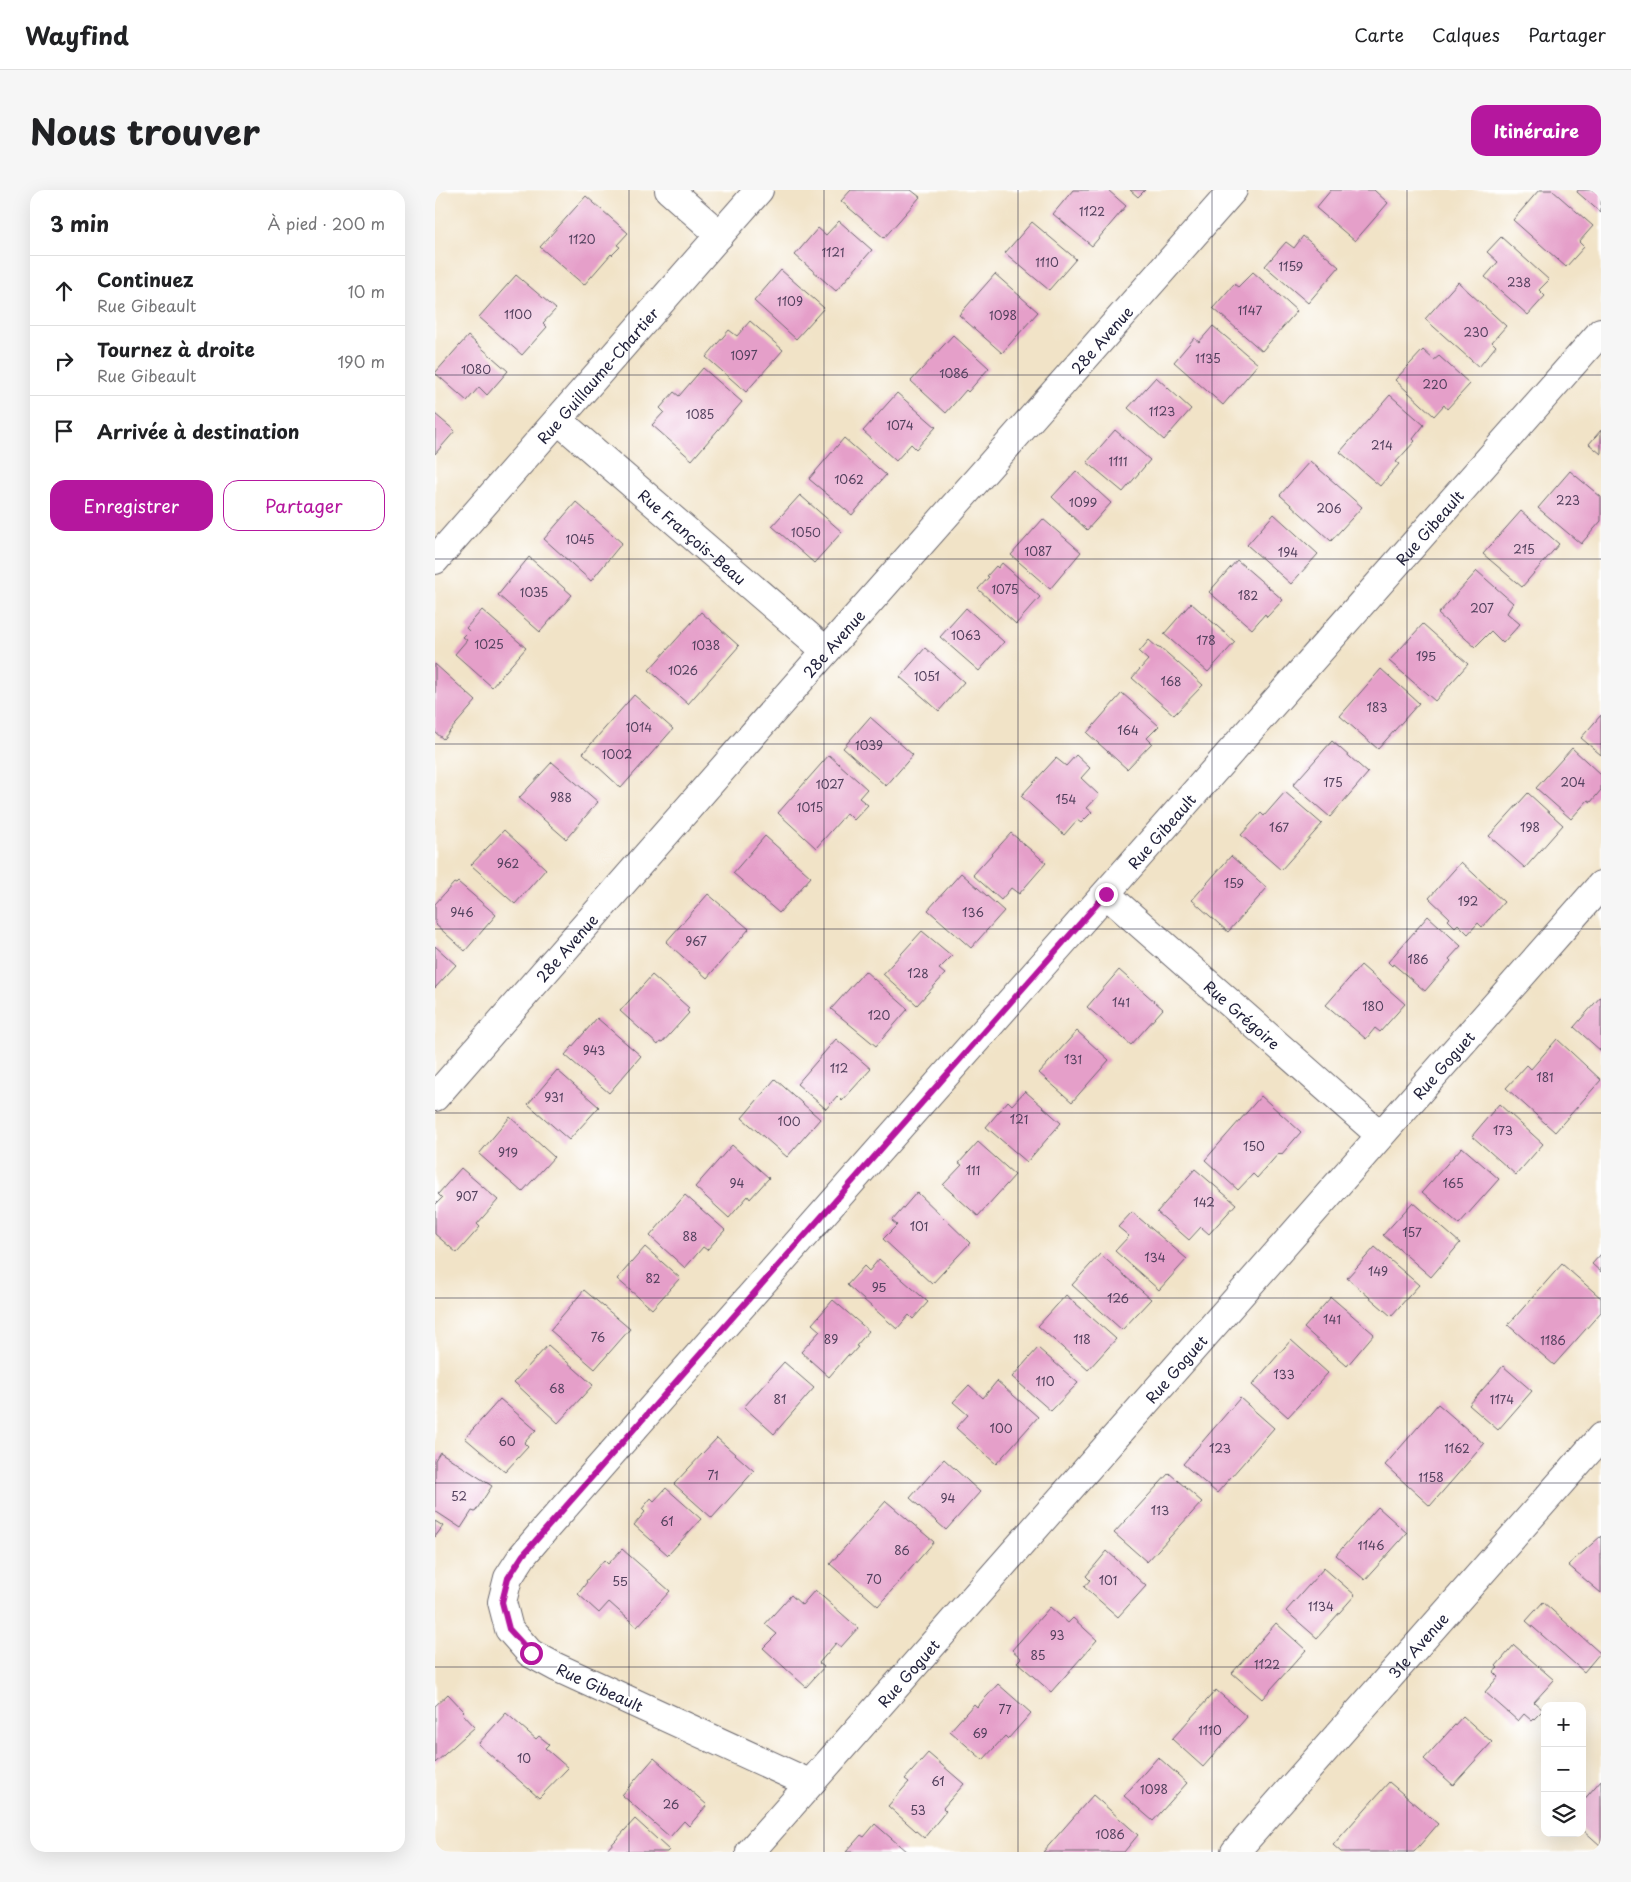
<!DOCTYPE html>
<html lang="fr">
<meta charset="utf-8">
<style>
body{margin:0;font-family:"Playpen Sans",sans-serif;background:#f6f6f6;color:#202124}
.controls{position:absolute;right:15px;bottom:15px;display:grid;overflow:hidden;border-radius:10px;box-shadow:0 5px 20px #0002}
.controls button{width:45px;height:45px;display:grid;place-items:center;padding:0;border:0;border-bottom:1px solid #e0e0e0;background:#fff;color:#202124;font:25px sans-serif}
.stop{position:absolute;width:15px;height:15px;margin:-11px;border:4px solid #b5179e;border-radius:50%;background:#fff}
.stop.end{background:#b5179e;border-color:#fff;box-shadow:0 1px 5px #0008}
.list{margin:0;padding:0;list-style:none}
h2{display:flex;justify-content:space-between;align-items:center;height:65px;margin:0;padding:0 20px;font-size:21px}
h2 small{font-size:16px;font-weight:400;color:#757577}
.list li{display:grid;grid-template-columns:32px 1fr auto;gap:15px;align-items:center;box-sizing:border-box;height:70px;padding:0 20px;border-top:1px solid #e0e0e0}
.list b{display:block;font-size:19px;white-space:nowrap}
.list p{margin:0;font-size:16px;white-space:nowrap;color:#757577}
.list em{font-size:16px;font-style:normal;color:#757577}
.actions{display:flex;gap:10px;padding:15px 20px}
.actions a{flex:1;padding:11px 0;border:1px solid #b5179e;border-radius:15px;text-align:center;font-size:18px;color:#b5179e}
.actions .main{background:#b5179e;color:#fff}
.icon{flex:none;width:28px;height:28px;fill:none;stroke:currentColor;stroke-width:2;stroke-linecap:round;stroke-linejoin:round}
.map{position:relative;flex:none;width:1166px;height:1662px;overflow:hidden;border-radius:15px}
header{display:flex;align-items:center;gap:30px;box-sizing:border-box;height:70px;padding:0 25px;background:#fff;border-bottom:1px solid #e0e0e0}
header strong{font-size:24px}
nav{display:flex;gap:28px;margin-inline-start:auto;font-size:18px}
.intro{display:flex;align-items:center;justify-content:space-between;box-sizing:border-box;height:120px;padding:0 30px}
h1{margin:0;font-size:35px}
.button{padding:12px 22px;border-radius:15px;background:#b5179e;color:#fff;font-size:18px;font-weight:700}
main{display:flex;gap:30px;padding:0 30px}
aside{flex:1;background:#fff;border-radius:15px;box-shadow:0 5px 20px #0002}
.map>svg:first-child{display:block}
</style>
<header>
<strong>Wayfind</strong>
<nav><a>Carte</a><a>Calques</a><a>Partager</a></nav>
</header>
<div class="intro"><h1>Nous trouver</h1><a class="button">Itinéraire</a></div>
<main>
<aside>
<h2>3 min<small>À pied · 200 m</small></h2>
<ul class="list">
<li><svg class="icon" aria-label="ahead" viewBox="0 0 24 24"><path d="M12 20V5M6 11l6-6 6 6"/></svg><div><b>Continuez</b><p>Rue Gibeault</p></div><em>10 m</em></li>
<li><svg class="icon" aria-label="right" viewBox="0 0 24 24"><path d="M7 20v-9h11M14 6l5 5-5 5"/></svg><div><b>Tournez à droite</b><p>Rue Gibeault</p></div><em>190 m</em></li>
<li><svg class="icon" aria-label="arrive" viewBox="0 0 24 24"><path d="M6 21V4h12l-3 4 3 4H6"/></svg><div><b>Arrivée à destination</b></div></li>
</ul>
<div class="actions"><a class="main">Enregistrer</a><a>Partager</a></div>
</aside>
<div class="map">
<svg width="1166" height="1662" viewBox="0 0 1166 1662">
<rect width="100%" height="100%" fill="#fff"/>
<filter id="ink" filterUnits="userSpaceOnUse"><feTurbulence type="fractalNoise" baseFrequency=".02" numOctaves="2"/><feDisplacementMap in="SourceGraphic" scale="10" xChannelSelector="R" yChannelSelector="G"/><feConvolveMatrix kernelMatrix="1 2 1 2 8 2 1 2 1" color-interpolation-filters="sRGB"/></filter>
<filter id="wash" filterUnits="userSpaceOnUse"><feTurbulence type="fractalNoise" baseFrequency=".0096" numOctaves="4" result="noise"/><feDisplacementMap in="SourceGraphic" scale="20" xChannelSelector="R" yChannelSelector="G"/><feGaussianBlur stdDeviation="1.12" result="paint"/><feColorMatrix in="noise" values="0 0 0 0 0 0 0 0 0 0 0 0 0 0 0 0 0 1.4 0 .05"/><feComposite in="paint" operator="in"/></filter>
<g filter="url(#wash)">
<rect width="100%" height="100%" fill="#f1e3c7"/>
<g id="blocks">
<g fill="#e59fc9">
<path d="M416,0H476L485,7L449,48L406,11Z"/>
<path d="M638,0H673L691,16L657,56L618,24Z"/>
<path d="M695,0H710L703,7Z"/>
<path d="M896,0H939L953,13L920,51L881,18Z"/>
<path d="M1104,0H1117L1158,36L1144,52L1149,57L1131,77L1078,30Z"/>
<path d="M1143,0H1166V23L1142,2Z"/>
<path d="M151,6L193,43L182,55L185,57L177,65L176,64L149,95L105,57Z"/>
<path d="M404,31L437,60L401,101L360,65L383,38L391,45Z"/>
<path d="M597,32L641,69L614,100L570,63Z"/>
<path d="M868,46L904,77L873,113L830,76L851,52L859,58Z"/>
<path d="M1066,47L1114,90L1104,100L1110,106L1093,125L1050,87L1063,72L1052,62Z"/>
<path d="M346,80L389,118L361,149L319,111Z"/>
<path d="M818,82L862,121L827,161L778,118L799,94L803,97Z"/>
<path d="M560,84L603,122L567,163L524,125Z"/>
<path d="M81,85L121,119L108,133L112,137L87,165L44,127Z"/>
<path d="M1023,92L1071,136L1057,152L1061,156L1044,177L990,129Z"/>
<path d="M315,131L348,160L311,202L271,167L294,140L302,146Z"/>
<path d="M778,136L823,174L788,215L739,172L759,148L764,152Z"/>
<path d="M518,145L554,178L533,202L531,200L511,223L476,191Z"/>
<path d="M33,146L73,181L52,205L44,197L32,211L0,183Z"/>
<path d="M988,160L999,170L1004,166L1035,194L1012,219L1009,215L999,226L960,190Z"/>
<path d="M268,178L307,212L257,270L217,235L229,222L225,218L239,202L244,206Z"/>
<path d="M721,187L756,219L729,250L693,218Z"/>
<path d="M462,203L501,237L481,259L476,254L461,271L428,241Z"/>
<path d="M955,205L989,235L978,249L980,251L961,272L964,274L945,296L905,262Z"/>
<path d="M0,224L20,241L0,264Z"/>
<path d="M680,240L715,270L688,302L652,272Z"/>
<path d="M1166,240V264L1154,254Z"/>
<path d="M409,248L451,285L417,325L374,289Z"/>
<path d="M875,271L927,317L896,351L845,305Z"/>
<path d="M641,281L676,313L652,340L617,307Z"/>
<path d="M1135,281L1166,307V331L1146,354L1103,318Z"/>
<path d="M365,305L407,342L379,373L337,336Z"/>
<path d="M141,312L187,353L156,391L109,349Z"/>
<path d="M1086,321L1124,354L1087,397L1048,364Z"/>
<path d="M839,324L883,364L856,394L812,355Z"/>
<path d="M608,329L646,362L615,399L576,365Z"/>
<path d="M94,367L137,405L105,442L63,405Z"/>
<path d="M802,370L848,410L832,427L830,424L817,439L774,402Z"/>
<path d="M567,373L605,407L581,434L543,399L554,387L552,386L561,376L563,378Z"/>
<path d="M1042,381L1078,413L1072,423L1085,434L1068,453L1056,441L1040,457L1003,424Z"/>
<path d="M756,413L800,452L773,482L729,444Z"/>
<path d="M531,418L569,452L544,481L505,447Z"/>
<path d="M47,420L91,458L57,497L20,464L32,450L28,447L34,441L31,438Z"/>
<path d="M266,422L304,456L253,514L214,480Z"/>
<path d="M988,434L1033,474L1000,511L954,471Z"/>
<path d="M714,450L723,458L725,457L768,495L739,525L697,488L713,470L704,462Z"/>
<path d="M490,458L529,492L504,521L465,487Z"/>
<path d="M0,474L41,511L8,549L0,542Z"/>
<path d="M946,479L984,513L943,559L905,526Z"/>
<path d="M687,503L724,536L712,548L717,553L692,579L652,543Z"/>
<path d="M199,505L238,539L186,598L148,563Z"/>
<path d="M1166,525V565L1146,548Z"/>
<path d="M435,527L478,565L451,596L408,558Z"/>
<path d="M897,551L933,583L895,627L858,595Z"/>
<path d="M1137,558L1166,585V600L1156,612L1153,610L1136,629L1101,598Z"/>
<path d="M394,565L432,599L424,608L433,615L419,630L412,623L381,658L343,623Z"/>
<path d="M641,565L655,578L646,588L664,605L652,618L657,622L646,633L642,630L629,645L586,606L621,568L631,576Z"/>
<path d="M117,572L163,612L131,649L84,608Z"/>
<path d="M850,602L887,634L846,680L806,645L826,623L829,626Z"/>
<path d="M1093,603L1128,635L1090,678L1054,646Z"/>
<path d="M69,640L111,679L80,714L36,675Z"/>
<path d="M576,643L611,673L584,704L576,698L566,710L538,685Z"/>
<path d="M330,646L376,687L344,723L298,683Z"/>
<path d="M796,666L832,698L793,742L757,710Z"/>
<path d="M1026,672L1069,712L1047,737L1043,733L1033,744L1023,734L1020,737L1013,730L1015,728L994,708Z"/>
<path d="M526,683L569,721L536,758L493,720Z"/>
<path d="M23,692L61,725L30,761L0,734V714L19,693L21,694Z"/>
<path d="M273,704L314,739L272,788L231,752Z"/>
<path d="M993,726L1026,756L1014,769L1016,771L990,801L958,774L957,776L953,772Z"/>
<path d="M487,741L517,766L504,779L510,784L482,815L448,784Z"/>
<path d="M0,756L21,775L0,798Z"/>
<path d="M926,775L970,814L945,842L940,838L931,849L891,815Z"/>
<path d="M684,780L728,819L696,855L652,817Z"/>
<path d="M430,781L473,819L441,856L396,819Z"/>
<path d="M217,785L254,818L252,821L254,823L227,853L225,852L223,855L185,821Z"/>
<path d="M1166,806V861L1139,837Z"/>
<path d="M162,828L206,866L174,903L130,865Z"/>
<path d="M642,841L674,870L637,912L604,883Z"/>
<path d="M401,849L436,879L407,911L402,906L391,919L362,894Z"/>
<path d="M1122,849L1166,890L1120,942L1071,898L1092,875L1096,879Z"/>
<path d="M122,880L164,917L134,950L93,914Z"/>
<path d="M340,889L385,929L352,967L307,928Z"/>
<path d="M590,901L626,933L592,972L551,937L573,911L577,915Z"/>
<path d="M826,906L866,942L846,965L844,963L822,988L818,984L803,1000L770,970Z"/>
<path d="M1064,914L1108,954L1081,985L1037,946Z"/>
<path d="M75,927L119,967L87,1002L44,964Z"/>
<path d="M543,952L580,985L543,1026L508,995L527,975L524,973Z"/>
<path d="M297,955L334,988L315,1009L313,1006L294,1028L260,997Z"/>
<path d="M1027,957L1064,989L1024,1034L987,1002Z"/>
<path d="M26,978L63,1010L42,1034L45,1037L22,1063L0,1044V1015L7,1008L3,1004Z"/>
<path d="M760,979L801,1014L774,1044L766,1037L754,1050L722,1022Z"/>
<path d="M482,1002L535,1053L497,1094L448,1049L462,1035L457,1031Z"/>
<path d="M250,1005L290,1040L272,1060L268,1057L250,1078L215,1046Z"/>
<path d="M978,1012L1025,1053L996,1087L948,1045Z"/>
<path d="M697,1022L752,1069L724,1100L680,1061L694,1046L683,1037Z"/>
<path d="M210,1057L245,1088L217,1119L182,1089Z"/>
<path d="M940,1057L984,1095L956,1126L912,1088Z"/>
<path d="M665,1064L716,1109L687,1140L637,1095Z"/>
<path d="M1166,1064V1082L1157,1074Z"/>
<path d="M444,1069L493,1112L478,1129L474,1125L462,1139L412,1095L429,1076L434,1081Z"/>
<path d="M1127,1074L1166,1108V1122L1119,1175L1073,1135Z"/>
<path d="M149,1100L195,1139L160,1179L115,1140Z"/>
<path d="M631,1105L681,1149L653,1180L603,1136Z"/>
<path d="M896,1107L939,1144L912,1176L869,1138Z"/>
<path d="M398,1110L434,1141L421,1156L423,1157L415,1166L413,1165L394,1187L366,1162L385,1141L377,1134Z"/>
<path d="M856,1150L893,1183L853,1227L817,1195Z"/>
<path d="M113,1155L158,1195L123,1233L79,1192Z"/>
<path d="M603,1158L643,1193L616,1221L577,1187Z"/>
<path d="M349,1172L379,1198L339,1244L309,1217Z"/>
<path d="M1068,1176L1097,1201L1063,1240L1034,1215Z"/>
<path d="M562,1191L603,1227L561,1274L521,1238L533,1225L518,1212L534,1195L548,1208Z"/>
<path d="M805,1208L839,1238L782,1303L748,1274Z"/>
<path d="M65,1209L101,1240L89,1253L93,1257L70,1282L30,1248Z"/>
<path d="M1003,1214L1049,1254L995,1316L950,1275Z"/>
<path d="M282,1248L319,1281L277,1328L239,1294Z"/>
<path d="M5,1262L57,1296L40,1322L37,1321L26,1338L0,1321V1270Z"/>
<path d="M509,1269L545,1302L511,1340L475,1308Z"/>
<path d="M734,1283L767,1312L712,1372L679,1343Z"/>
<path d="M231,1298L266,1329L233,1365L199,1335L210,1322L207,1319L216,1308L219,1311Z"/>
<path d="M451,1311L499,1352L443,1416L395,1374Z"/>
<path d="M943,1317L972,1343L930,1390L901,1365Z"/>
<path d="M0,1331L8,1336L0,1347Z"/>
<path d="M1166,1346V1403L1133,1375Z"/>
<path d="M187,1359L235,1401L202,1437L174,1412L164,1423L143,1404L152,1392L151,1391L169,1370L173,1374Z"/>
<path d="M672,1361L711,1396L683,1427L649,1397L655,1390L651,1386Z"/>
<path d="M889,1378L920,1405L882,1448L851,1421Z"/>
<path d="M380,1400L423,1438L406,1457L401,1453L384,1473L389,1477L371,1497L328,1458L342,1444L330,1434L356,1405L367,1415Z"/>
<path d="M1108,1412L1165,1463L1149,1482L1091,1431Z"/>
<path d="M615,1417L633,1433L638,1428L662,1450L616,1502L582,1472L586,1468L577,1460Z"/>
<path d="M841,1433L871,1460L827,1509L797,1483Z"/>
<path d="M1079,1455L1119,1490L1099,1512L1108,1520L1097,1531L1089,1524L1083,1531L1050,1502L1063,1487L1058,1482L1063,1478L1061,1476Z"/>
<path d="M563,1494L596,1523L573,1549L570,1546L548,1570L515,1541L539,1514L542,1517Z"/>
<path d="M781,1500L812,1527L768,1577L737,1549Z"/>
<path d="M13,1504L29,1521L27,1523L40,1537L0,1573V1516Z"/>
<path d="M71,1523L101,1549L104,1546L114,1554L110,1558L133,1578L104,1608L43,1554Z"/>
<path d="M1028,1526L1057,1552L1018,1595L989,1569Z"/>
<path d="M493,1563L529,1594L508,1618L511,1621L489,1648L453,1616L474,1592L470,1589Z"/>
<path d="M723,1567L752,1593L718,1631L689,1606Z"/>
<path d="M219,1568L272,1615L254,1636L249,1631L235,1647L187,1605Z"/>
<path d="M1166,1590V1656L1147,1639V1612Z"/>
<path d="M954,1592L1003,1634L979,1662H906L898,1655Z"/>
<path d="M658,1605L703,1645L689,1662H608Z"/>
<path d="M200,1629L234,1660L232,1662H170Z"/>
<path d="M440,1634L472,1662H411L426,1645L429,1647Z"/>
</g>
</g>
</g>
<g filter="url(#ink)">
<use href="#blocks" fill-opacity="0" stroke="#6a666c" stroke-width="1"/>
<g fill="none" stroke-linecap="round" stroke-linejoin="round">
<defs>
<g id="minor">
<path d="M234,0L285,45"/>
<path id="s1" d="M123,230L391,461"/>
<path id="s2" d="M0,370L324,0"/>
<path id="s3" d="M671,704L945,945"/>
<path id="s4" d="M0,907L391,461L798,0"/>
<path id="s5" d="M374,1593L121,1477L95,1463L74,1439L67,1412L73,1388L88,1365L111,1338L1166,142"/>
<path id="s6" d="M315,1662L1166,695"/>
<path id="s7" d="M800,1662L1166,1247"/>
</g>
</defs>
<use href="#minor" stroke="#6a666c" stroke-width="30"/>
<use href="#minor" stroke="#fff" stroke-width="28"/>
</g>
</g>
<g fill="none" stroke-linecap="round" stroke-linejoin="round" filter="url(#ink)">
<path stroke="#b5179e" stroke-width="6" d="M96,1463L74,1439L67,1412L73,1388L88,1365L671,704"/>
</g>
<path fill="none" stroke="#22223b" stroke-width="1" stroke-opacity="0.55" d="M194,0V1662M389,0V1662M583,0V1662M777,0V1662M972,0V1662M0,185H1166M0,369H1166M0,554H1166M0,739H1166M0,923H1166M0,1108H1166M0,1293H1166M0,1477H1166"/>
<g text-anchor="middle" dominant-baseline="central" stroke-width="4" stroke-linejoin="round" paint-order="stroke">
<g font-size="12" fill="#53415e">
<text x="657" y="21">1122</text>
<text x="147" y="49">1120</text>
<text x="398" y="62">1121</text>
<text x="612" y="72">1110</text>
<text x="856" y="76">1159</text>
<text x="1084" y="92">238</text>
<text x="355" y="111">1109</text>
<text x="815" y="120">1147</text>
<text x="83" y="124">1100</text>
<text x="568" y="125">1098</text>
<text x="1041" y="142">230</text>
<text x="309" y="165">1097</text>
<text x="773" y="168">1135</text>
<text x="41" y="179">1080</text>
<text x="519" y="183">1086</text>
<text x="1000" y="194">220</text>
<text x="727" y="221">1123</text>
<text x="265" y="224">1085</text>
<text x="465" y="235">1074</text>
<text x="947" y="255">214</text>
<text x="683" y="271">1111</text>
<text x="414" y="289">1062</text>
<text x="1133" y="310">223</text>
<text x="648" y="312">1099</text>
<text x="894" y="318">206</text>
<text x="371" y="342">1050</text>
<text x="145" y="349">1045</text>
<text x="1089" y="359">215</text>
<text x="603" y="361">1087</text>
<text x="853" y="362">194</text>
<text x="570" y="399">1075</text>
<text x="99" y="402">1035</text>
<text x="813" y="405">182</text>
<text x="1047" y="418">207</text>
<text x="531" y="445">1063</text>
<text x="771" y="450">178</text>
<text x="54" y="454">1025</text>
<text x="271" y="455">1038</text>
<text x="991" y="466">195</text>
<text x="248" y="480">1026</text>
<text x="492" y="486">1051</text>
<text x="736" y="491">168</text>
<text x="942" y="517">183</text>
<text x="204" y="537">1014</text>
<text x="693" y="540">164</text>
<text x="434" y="555">1039</text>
<text x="182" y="564">1002</text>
<text x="898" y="592">175</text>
<text x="1138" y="592">204</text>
<text x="395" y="594">1027</text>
<text x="126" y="607">988</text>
<text x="631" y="609">154</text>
<text x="375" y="617">1015</text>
<text x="844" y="637">167</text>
<text x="1095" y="637">198</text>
<text x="73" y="673">962</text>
<text x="799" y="693">159</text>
<text x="1033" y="711">192</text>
<text x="27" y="722">946</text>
<text x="538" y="722">136</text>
<text x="261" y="751">967</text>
<text x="983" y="769">186</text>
<text x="483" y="783">128</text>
<text x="686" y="812">141</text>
<text x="938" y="816">180</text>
<text x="444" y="825">120</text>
<text x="159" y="860">943</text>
<text x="638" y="869">131</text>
<text x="404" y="878">112</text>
<text x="1110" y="887">181</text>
<text x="119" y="907">931</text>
<text x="584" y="929">121</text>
<text x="354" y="931">100</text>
<text x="1068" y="940">173</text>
<text x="819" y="956">150</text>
<text x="73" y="962">919</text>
<text x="538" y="980">111</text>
<text x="302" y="993">94</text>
<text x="1018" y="993">165</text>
<text x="32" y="1006">907</text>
<text x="769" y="1012">142</text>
<text x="484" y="1036">101</text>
<text x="977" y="1042">157</text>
<text x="255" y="1046">88</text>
<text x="720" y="1067">134</text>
<text x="943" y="1081">149</text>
<text x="218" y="1088">82</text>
<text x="444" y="1097">95</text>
<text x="683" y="1108">126</text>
<text x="897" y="1129">141</text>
<text x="163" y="1147">76</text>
<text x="396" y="1149">89</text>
<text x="647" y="1149">118</text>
<text x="1118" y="1150">1186</text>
<text x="849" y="1184">133</text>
<text x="610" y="1191">110</text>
<text x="122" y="1198">68</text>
<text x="345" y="1209">81</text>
<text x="1067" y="1209">1174</text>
<text x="566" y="1238">100</text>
<text x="72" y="1251">60</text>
<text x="785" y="1258">123</text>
<text x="1022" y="1258">1162</text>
<text x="278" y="1285">71</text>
<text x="996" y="1287">1158</text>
<text x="24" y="1306">52</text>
<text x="513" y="1308">94</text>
<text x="725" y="1320">113</text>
<text x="232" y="1331">61</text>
<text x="936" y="1355">1146</text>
<text x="467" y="1360">86</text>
<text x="439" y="1389">70</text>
<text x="673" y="1390">101</text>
<text x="185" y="1391">55</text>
<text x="886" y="1416">1134</text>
<text x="622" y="1445">93</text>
<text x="603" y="1465">85</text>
<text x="832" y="1474">1122</text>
<text x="570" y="1519">77</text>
<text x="775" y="1540">1110</text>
<text x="545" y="1543">69</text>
<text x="89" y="1568">10</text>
<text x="503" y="1591">61</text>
<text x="719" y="1599">1098</text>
<text x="236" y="1614">26</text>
<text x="483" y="1620">53</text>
<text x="675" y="1644">1086</text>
</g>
<g font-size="15" fill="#22223b" stroke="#fff">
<text stroke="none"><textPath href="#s4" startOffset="1009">28e Avenue</textPath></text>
<text stroke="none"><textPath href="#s2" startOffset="246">Rue Guillaume-Chartier</textPath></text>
<text stroke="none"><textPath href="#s5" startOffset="1790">Rue Gibeault</textPath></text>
<text stroke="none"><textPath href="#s1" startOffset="178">Rue François-Beau</textPath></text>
<text stroke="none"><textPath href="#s4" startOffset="604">28e Avenue</textPath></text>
<text stroke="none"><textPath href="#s5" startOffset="1385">Rue Gibeault</textPath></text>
<text stroke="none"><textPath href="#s4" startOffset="199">28e Avenue</textPath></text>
<text stroke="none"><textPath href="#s3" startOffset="182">Rue Grégoire</textPath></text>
<text stroke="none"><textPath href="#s6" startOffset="1049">Rue Goguet</textPath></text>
<text stroke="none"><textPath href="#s6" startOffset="644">Rue Goguet</textPath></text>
<text stroke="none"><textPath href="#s7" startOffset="276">31e Avenue</textPath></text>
<text stroke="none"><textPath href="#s6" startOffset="239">Rue Goguet</textPath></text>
<text transform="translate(165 1497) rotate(25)">Rue Gibeault</text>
</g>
</g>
</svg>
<div class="controls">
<button>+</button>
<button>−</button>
<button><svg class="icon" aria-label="layers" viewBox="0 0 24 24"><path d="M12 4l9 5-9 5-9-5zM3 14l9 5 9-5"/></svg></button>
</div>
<div class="stop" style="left:96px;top:1463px"></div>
<div class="stop end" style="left:671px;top:704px"></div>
</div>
</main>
